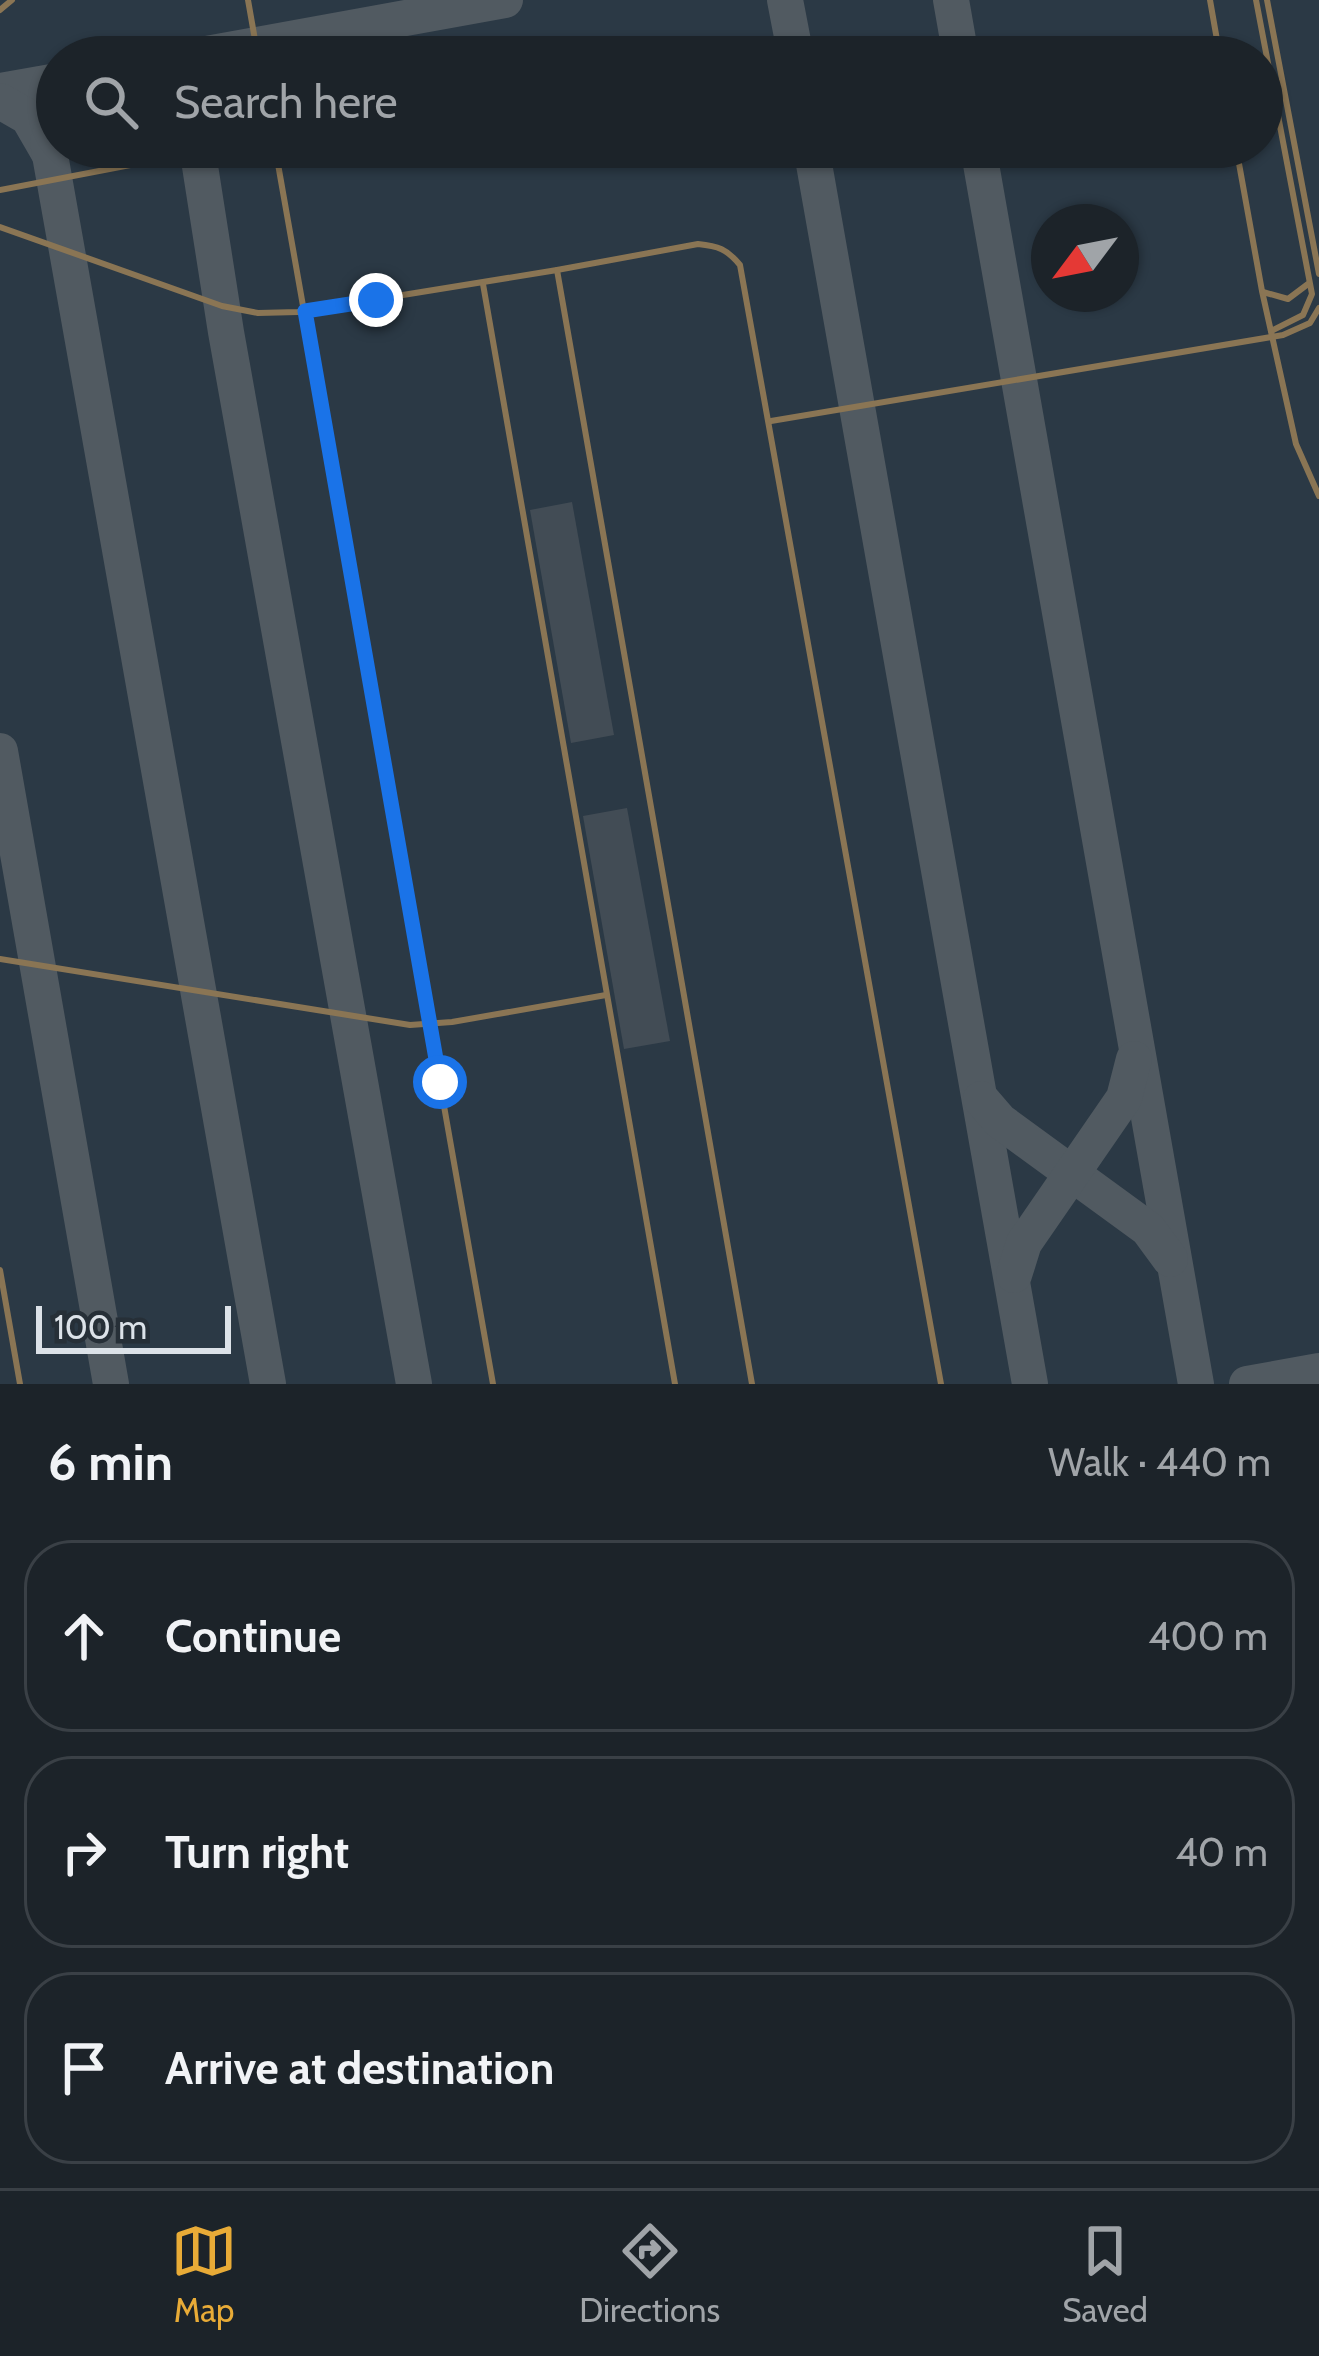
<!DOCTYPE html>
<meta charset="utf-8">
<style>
body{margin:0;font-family:Cabin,sans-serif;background:#252b31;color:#f1f3f6}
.compass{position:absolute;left:1031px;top:204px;width:108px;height:108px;border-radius:50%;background:#1c2329;box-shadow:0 3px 9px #0004;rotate:238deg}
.scale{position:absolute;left:36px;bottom:30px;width:195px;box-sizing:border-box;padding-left:12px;border:6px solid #dce2e8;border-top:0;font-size:33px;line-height:42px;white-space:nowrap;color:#dce2e8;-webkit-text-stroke:9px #262f37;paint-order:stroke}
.stop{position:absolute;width:36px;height:36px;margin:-27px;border:9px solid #1a73e8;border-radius:50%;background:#fff}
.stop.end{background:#1a73e8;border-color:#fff;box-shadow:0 3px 12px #0008}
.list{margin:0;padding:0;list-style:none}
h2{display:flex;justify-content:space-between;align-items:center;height:156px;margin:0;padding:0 48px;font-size:51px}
h2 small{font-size:39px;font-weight:400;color:#a0a4a8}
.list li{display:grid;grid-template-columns:78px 1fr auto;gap:36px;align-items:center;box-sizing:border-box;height:192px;margin:0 24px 24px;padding:0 24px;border:3px solid #3a4046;border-radius:48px}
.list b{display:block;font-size:45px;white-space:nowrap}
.list em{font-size:39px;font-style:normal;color:#a0a4a8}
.icon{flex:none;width:66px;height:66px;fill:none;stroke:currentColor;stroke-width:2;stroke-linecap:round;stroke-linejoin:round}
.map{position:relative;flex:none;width:1319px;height:1384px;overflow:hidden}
.search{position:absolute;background:#1c2329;box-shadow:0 3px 9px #0004;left:36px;right:36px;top:36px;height:132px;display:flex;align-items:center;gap:30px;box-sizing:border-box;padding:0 42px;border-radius:66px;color:#a0a4a8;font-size:45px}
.sheet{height:804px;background:#1c2329}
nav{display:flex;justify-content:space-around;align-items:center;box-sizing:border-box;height:168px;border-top:3px solid #3a4046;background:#1c2329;font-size:33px;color:#a0a4a8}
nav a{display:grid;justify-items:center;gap:6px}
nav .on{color:#e8ab37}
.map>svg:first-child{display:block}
</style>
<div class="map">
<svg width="1319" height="1384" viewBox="0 0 1319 1384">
<rect width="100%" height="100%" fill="#262f37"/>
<path fill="#2b3945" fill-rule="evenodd" d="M0,0H1319V1384H0ZM57,57H1262V147H57ZM1049,222H1121V294H1049Z"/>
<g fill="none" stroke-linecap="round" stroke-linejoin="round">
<g stroke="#515a61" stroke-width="36">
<path d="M785,0L796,57"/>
<path d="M951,0L961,57"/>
<path d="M190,57L505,0"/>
<path d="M0,91L57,81"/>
<path d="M0,101L28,117L50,155"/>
<path d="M57,111L48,141L50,155L268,1384"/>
<path d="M197,147L226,332L414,1384"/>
<path d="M811,147L1030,1384"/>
<path d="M978,147L1196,1384"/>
<path d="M0,751L111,1384"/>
<path d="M981,1099L1000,1121L1148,1229L1170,1259"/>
<path d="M1014,1275L1024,1243L1124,1098L1134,1059"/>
<path d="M1247,1384L1319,1371"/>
</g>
</g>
<g fill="#424c55">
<path d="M572,502L614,735L571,743L530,510Z"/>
<path d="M627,808L670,1041L624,1049L583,816Z"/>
</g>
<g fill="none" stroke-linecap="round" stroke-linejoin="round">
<g stroke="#8a7554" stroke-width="6">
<path d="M248,0L258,57"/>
<path d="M1210,0L1220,57"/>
<path d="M1256,0L1312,294L1303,315L1271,331"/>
<path d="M1267,0L1319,274"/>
<path d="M0,10L12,0"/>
<path d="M275,147L493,1384"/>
<path d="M1236,147L1262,291L1296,444L1319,496"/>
<path d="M0,190L198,152"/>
<path d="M0,227L222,306L258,313L298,312L557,270L752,1384"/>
<path d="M557,270L698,244C718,246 727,249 740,265L941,1384"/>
<path d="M483,284L675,1384"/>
<path d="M1263,292L1288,299L1308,284"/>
<path d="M771,421L1283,335L1310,323L1319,308"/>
<path d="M0,959L410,1025L452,1022L606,995"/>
<path d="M0,1270L20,1384"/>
</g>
</g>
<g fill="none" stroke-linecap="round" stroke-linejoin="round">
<path stroke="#1a73e8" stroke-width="15" d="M376,300L305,311L440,1082"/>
</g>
</svg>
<svg class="compass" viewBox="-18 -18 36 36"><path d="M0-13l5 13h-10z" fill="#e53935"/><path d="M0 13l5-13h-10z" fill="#a0a4a8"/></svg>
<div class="scale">100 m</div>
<div class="stop" style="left:440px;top:1082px"></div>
<div class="stop end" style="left:376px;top:300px"></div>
<div class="search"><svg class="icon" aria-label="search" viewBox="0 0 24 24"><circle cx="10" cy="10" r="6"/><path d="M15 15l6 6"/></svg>Search here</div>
</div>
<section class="sheet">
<h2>6 min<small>Walk · 440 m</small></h2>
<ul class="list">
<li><svg class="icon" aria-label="ahead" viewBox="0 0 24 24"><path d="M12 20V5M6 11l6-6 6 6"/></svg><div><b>Continue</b></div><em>400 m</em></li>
<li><svg class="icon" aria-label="right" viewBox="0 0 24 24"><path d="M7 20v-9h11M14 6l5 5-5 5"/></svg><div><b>Turn right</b></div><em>40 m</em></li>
<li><svg class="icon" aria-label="arrive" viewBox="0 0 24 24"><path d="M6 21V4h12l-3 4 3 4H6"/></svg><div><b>Arrive at destination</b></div></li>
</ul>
</section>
<nav>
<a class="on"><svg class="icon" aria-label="map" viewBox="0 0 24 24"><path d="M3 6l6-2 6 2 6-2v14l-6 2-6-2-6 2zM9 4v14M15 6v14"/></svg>Map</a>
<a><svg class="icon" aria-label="directions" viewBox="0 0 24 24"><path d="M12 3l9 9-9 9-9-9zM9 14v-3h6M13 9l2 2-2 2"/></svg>Directions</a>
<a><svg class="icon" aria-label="saved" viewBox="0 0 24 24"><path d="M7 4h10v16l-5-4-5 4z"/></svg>Saved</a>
</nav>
